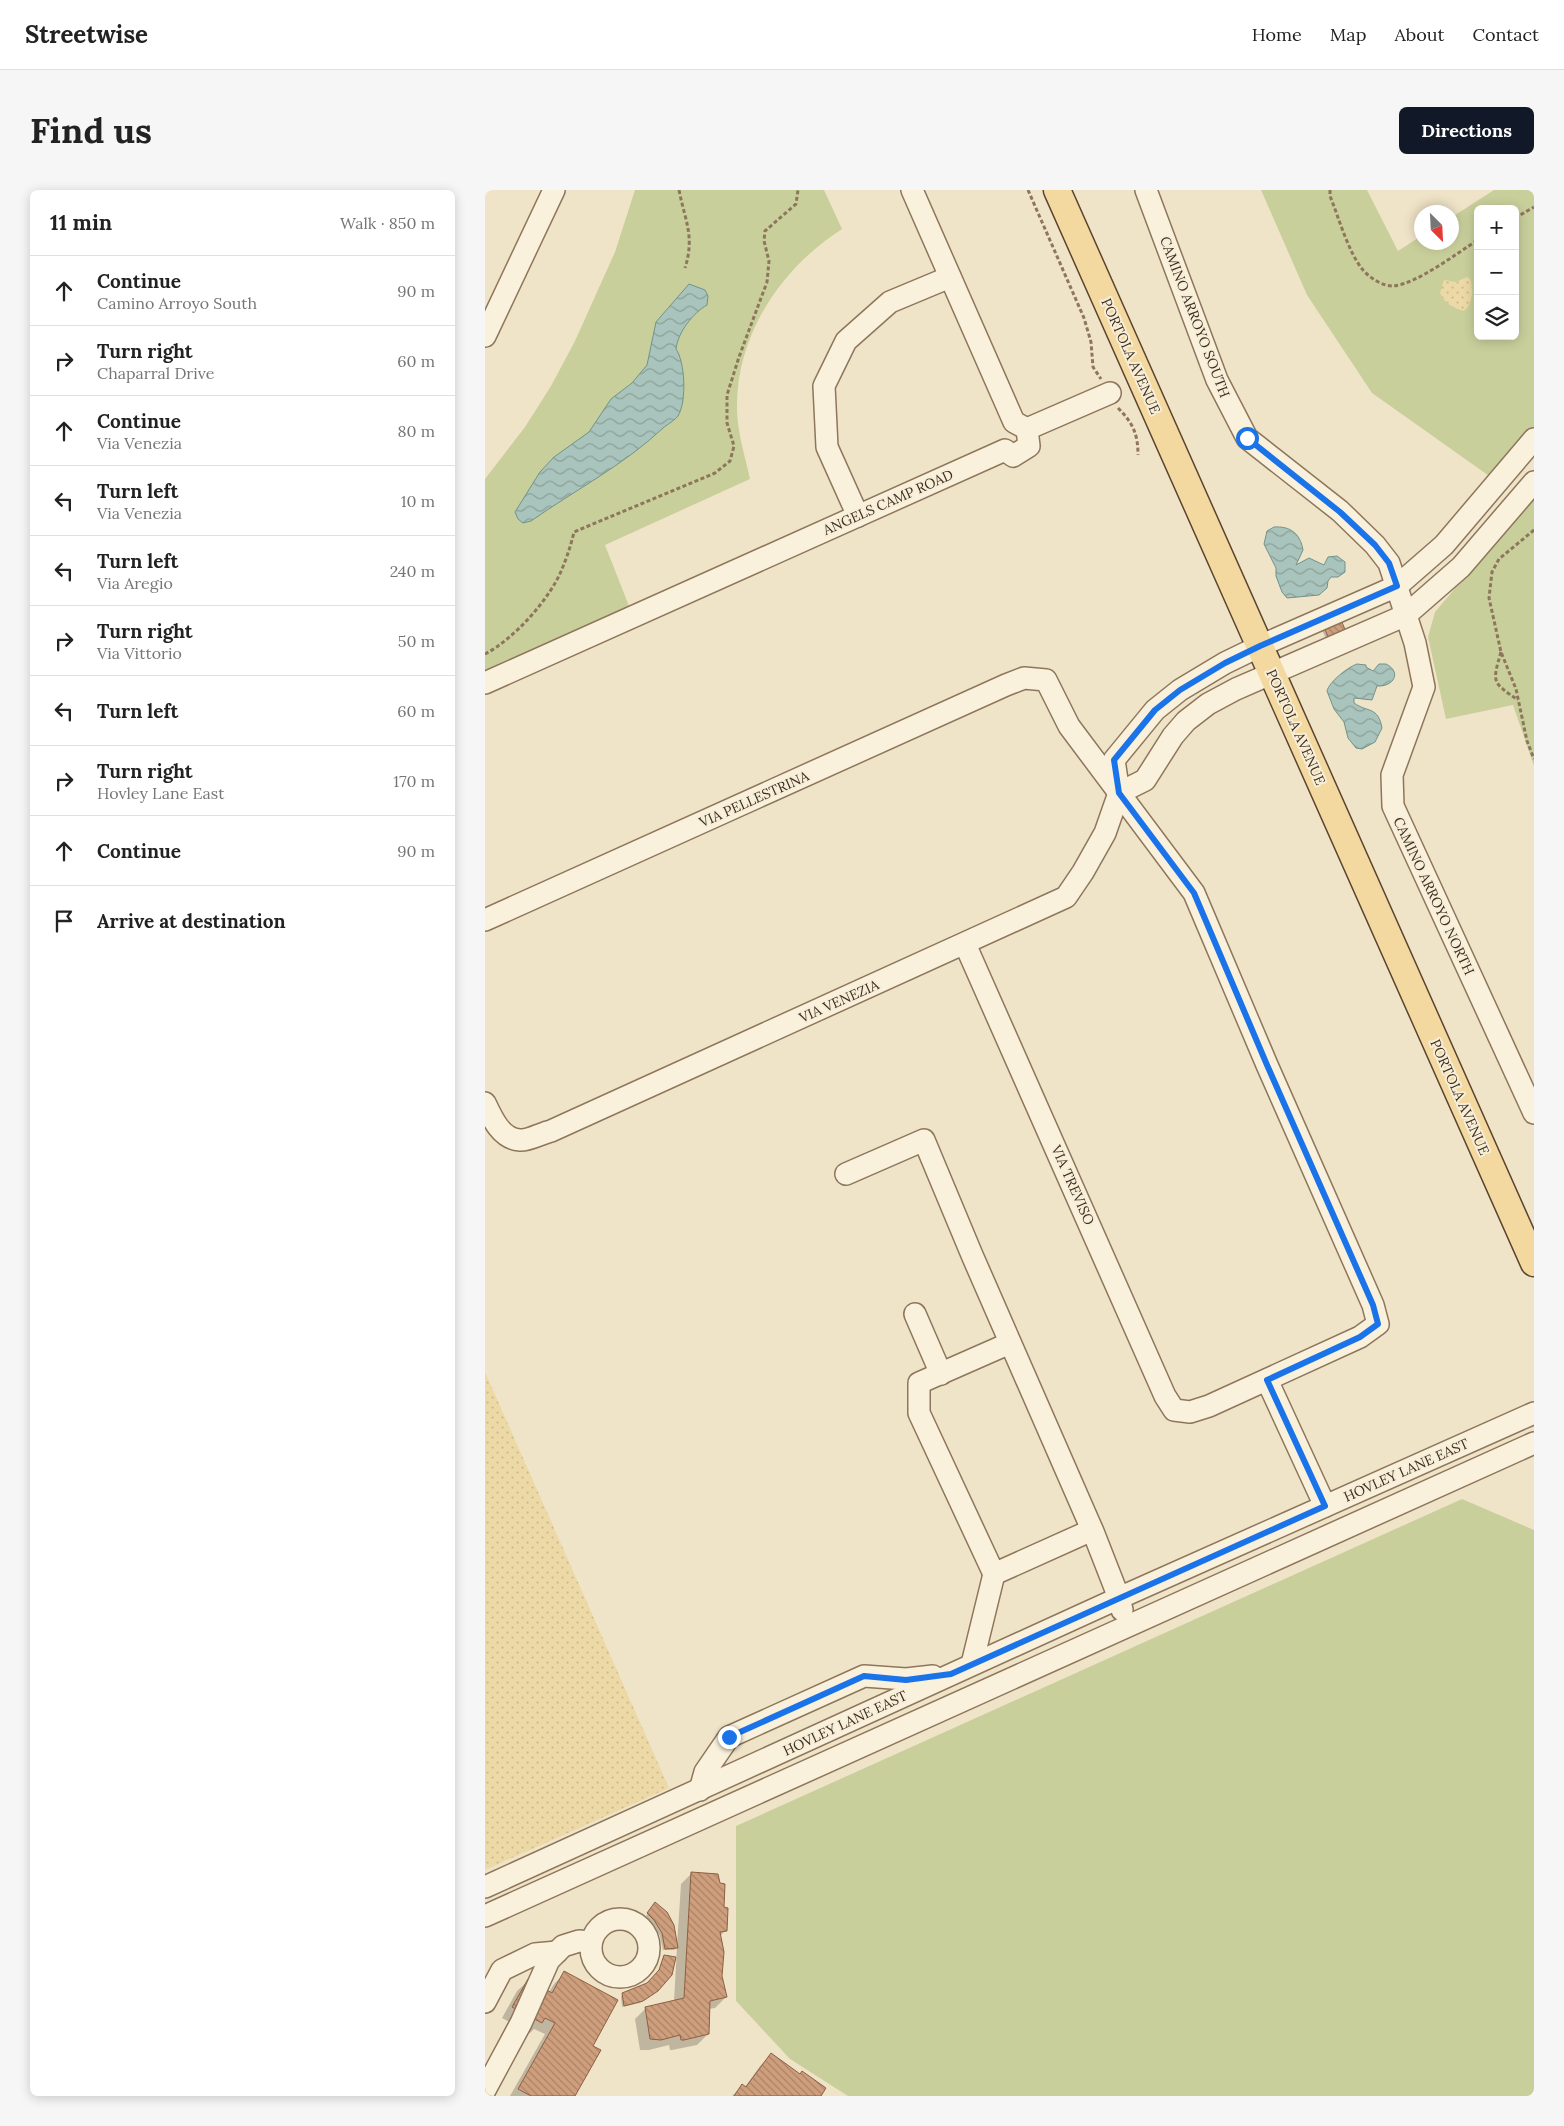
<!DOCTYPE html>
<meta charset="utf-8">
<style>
body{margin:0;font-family:Lora,serif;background:#f6f6f6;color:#222}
.controls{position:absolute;right:15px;top:15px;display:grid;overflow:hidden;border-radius:8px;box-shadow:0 2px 12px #0003}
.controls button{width:45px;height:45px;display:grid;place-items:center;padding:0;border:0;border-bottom:1px solid #e0e0e0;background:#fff;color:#222;font:25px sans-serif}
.compass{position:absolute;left:929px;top:15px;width:45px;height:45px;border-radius:50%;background:#fff;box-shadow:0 2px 12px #0003;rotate:156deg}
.stop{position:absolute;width:15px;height:15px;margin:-11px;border:4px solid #1a73e8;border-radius:50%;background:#fff}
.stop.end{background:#1a73e8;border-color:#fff;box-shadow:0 1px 5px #0008}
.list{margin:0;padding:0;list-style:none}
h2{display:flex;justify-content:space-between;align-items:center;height:65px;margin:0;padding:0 20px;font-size:21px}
h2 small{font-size:16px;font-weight:400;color:#767676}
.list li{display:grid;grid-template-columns:32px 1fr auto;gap:15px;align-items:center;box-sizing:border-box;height:70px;padding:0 20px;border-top:1px solid #e0e0e0}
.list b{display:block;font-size:19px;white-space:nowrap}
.list p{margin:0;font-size:16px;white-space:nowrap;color:#767676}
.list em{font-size:16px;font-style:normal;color:#767676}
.icon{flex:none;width:28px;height:28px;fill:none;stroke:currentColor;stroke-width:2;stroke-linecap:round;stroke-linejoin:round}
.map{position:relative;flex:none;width:1049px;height:1906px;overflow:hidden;border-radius:8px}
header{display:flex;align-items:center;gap:30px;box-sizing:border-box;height:70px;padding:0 25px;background:#fff;border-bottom:1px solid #e0e0e0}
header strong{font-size:24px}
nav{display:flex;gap:28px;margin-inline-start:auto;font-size:18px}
.intro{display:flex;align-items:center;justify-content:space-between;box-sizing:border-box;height:120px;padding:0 30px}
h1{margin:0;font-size:35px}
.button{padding:12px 22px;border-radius:8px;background:#111827;color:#fff;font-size:18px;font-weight:700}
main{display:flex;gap:30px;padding:0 30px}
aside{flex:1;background:#fff;border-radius:8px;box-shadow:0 2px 12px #0003}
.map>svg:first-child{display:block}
</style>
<header>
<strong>Streetwise</strong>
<nav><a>Home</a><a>Map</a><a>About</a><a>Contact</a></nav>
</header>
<div class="intro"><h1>Find us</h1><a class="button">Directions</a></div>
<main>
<aside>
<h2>11 min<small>Walk · 850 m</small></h2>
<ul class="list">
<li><svg class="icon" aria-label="ahead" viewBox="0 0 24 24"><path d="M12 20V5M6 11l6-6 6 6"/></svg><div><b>Continue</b><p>Camino Arroyo South</p></div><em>90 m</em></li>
<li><svg class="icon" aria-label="right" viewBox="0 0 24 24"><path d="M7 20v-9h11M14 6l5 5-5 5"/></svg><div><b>Turn right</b><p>Chaparral Drive</p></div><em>60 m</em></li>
<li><svg class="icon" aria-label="ahead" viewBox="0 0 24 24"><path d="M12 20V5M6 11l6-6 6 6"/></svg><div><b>Continue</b><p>Via Venezia</p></div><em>80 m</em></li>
<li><svg class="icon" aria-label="left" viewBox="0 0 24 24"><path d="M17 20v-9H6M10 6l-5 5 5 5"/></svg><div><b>Turn left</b><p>Via Venezia</p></div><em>10 m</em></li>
<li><svg class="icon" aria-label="left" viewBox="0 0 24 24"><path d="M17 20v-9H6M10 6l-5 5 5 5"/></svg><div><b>Turn left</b><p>Via Aregio</p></div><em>240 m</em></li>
<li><svg class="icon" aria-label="right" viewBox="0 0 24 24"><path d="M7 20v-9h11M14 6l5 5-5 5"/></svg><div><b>Turn right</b><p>Via Vittorio</p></div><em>50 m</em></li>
<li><svg class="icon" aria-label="left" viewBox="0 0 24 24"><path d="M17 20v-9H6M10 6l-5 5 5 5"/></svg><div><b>Turn left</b></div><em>60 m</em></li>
<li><svg class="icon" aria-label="right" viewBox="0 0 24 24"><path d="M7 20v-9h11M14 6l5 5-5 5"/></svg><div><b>Turn right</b><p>Hovley Lane East</p></div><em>170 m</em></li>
<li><svg class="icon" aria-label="ahead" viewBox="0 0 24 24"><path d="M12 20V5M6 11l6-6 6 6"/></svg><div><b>Continue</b></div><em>90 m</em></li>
<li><svg class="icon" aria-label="arrive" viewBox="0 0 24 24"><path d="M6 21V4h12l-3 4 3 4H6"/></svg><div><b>Arrive at destination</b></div></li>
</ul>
</aside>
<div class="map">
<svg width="1049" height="1906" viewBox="0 0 1049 1906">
<defs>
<pattern id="sand-dots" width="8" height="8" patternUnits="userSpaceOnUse" patternTransform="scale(1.25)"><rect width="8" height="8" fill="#ecd9a5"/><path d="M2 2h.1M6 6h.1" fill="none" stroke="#cbbb8e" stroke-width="1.8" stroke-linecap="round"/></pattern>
<pattern id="water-waves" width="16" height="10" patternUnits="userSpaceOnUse" patternTransform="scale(1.25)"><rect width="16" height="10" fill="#a9c4bc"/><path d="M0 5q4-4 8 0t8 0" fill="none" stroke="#8ba098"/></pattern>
<pattern id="building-back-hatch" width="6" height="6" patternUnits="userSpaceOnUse" patternTransform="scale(1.25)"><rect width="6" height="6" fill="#cf9f7d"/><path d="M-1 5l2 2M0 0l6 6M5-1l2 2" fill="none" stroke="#a98266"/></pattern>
</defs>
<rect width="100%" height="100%" fill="#f0e4c8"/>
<g fill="#c9cf9b" fill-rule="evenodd">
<path d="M150,0H339L357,39C296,78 251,145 252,218C252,241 260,266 265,289L120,355L144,416L0,482V289L40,237L66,196L90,151L130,62Z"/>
<path d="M776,0H882L913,61L936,46V52H966L967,27L1009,0H1049V239L1007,288L887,203L822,105ZM993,19H1030V146H993Z"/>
<path d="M1049,305V576L1028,515L961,529L943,447L950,422Z"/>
<path d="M977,1309L1049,1340V1906H363L305,1869L251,1811V1636Z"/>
</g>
<g fill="url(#sand-dots)">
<path d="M982,87L985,89C989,98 988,114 979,121C969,119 958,112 955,103L959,90L971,92Z"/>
<path d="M0,1182L184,1598L0,1680Z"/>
</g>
<g fill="url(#water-waves)" stroke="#6f938a">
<path d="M204,94L220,100L223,106L222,115C208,123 193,142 191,159C200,172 202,211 193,226C190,230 183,234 178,238C139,275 90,300 46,331L38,333L33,329L30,322L55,282L69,267L104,242L126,209L147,193L162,175L171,132Z"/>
<path d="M789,337C805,336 815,343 818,360L811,375L824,368L839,375L843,367L852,366L860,372V382L853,387H846L843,391L842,398L834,405L802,408L797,402L791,386V378L779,354L782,341Z"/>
<path d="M872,474L881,475V477L888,481L894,474H901C917,482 909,497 892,496L887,510L869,508V513C883,523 893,516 897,538L890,552L877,559L871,558L863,548L859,532L849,519L842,501C844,492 863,477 872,474Z"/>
</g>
<g fill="#0003">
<path d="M840,438L861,444L843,453L837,440Z"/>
<path d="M207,1683L238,1719L241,1740L234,1747L236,1786L241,1807L230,1818L223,1819V1844L212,1855L187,1860H185L184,1855L164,1860H155L150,1829L161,1818L189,1811L192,1757L189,1760H178L175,1746L161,1726L168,1716L192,1755L196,1694Z"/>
<path d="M179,1767L169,1803L155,1813L137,1817L136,1806L162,1794L172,1784Z"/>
<path d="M80,1783L106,1856L89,1906H25L60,1844L49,1839L45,1843L17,1828L32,1801L43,1791L64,1802L69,1794Z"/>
<path d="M286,1865L315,1885L334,1906H247L257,1896L259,1898L275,1876Z"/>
</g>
<g fill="url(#building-back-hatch)" stroke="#8d5f41">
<path d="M856,430L862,444L845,452L839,437Z"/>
<path d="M206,1682L233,1684L235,1693L240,1694L239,1717L243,1718L242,1741L235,1742L239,1762L237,1786L242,1807L225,1811L224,1844L199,1850H196L195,1845L176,1850L165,1849L160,1817L199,1808Z"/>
<path d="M170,1712L182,1722L189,1735L193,1758L180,1759L177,1743L169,1730L162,1723Z"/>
<path d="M179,1765L191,1767L187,1785L173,1801L158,1811L139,1816L137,1803L162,1793L174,1780Z"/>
<path d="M79,1781L133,1810L108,1856L116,1860L90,1906H46L33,1899L70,1833L60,1828L57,1833L27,1817L43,1789L67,1803Z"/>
<path d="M286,1863L315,1884L317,1881L341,1898L336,1906H249L257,1894L261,1897Z"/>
</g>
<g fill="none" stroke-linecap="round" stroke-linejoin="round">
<defs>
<g id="minor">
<path d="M661,0L732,190L762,248L855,321L890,355L904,373L930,453L939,497L907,585L908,616L1049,923"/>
<path d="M0,146L69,0"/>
<path d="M542,239L625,203"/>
<path d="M373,326L342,257L339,196L361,151L405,112L465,87"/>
<path d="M0,493L520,260L528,266L544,256L542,239L529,232L427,0"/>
<path d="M634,603L660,590L688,546L701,531L723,514L751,499L921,425L976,377L1049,292"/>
<path d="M0,730L521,495L539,488L561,490L584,536L709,703L782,875L888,1115L893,1134L875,1147L724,1216L705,1222L689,1220L680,1206L480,754"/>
<path d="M0,913C7,928 16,949 35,950C43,951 57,943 66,941L581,707L598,682L620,643L634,603L629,570L670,520L695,500L740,473L775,456L912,396L959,355L1049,249"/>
<path d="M361,984L439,950L487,1065L609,1344L634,1408L637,1420"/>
<path d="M430,1124L456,1184"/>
<path d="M525,1153L434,1193V1223L509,1384L607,1340"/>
<path d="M782,1190L840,1316"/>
<path d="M487,1474L509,1384"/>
<path d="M215,1600L220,1582L244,1547L379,1486L421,1489L448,1486"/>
<path d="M0,1697L634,1408L1049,1223"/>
<path d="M0,1726L1049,1253"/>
<circle cx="135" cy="1758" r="29"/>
<path d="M0,1812L17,1780L50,1764L72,1762"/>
<path d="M0,1900L36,1833L64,1770L78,1756L94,1751L106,1752"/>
</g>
<path id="major" d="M572,0L1049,1073"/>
</defs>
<use href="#minor" stroke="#8d765c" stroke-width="24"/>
<use href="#major" stroke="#5b4430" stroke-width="29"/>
<g stroke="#8d765c" stroke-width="3" stroke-dasharray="4 2.5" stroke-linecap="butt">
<path d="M194,0C200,31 210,46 200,78"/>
<path d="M543,0L599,128L606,152L608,177L616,189"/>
<path d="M845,0V6C854,28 863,62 878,80C885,88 897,96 908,96C932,94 972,63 993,50"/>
<path d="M1030,28L1049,17"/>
<path d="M633,218C648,233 653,244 653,265"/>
<path d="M1049,340L1014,369L1007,382L1004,408L1016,462L1031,499L1042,551L1049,569"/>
<path d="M1016,462C1007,493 1007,492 1033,510"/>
<path d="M0,464C29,449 65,409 77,379C82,367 86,355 89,342L230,283L245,271L249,256L242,233V205L254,167L282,92L284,71L279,51L280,41L311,14L313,0"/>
</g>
<use href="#minor" stroke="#faf1dc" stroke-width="21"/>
<use href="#major" stroke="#f3d9a0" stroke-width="26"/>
</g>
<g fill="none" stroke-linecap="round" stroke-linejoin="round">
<path stroke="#1a73e8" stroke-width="6" d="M244,1547L379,1486L421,1490L466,1484L840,1316L782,1190L875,1147L893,1134L888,1115L782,875L709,703L634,603L629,570L670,520L695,500L740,473L775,456L912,396L904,373L890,355L855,322L762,248"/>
</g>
<g text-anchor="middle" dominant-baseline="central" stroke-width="4" stroke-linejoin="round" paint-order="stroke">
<g font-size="14" fill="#3d2e20" stroke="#f7eed8">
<text transform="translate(710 127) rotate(69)">CAMINO ARROYO SOUTH</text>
<text transform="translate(646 166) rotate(66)">PORTOLA AVENUE</text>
<text transform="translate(403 312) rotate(-24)">ANGELS CAMP ROAD</text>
<text transform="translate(811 537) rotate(66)">PORTOLA AVENUE</text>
<text transform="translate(269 609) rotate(-24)">VIA PELLESTRINA</text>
<text transform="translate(949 706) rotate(65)">CAMINO ARROYO NORTH</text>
<text transform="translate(354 811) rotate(-24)">VIA VENEZIA</text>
<text transform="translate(975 907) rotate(66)">PORTOLA AVENUE</text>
<text transform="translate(588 995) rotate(66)">VIA TREVISO</text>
<text transform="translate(921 1280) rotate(-24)">HOVLEY LANE EAST</text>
<text transform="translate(360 1533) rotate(-25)">HOVLEY LANE EAST</text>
</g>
</g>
</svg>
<div class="controls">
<button>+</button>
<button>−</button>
<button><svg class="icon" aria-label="layers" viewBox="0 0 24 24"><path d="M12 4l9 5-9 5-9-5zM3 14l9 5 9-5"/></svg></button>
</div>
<svg class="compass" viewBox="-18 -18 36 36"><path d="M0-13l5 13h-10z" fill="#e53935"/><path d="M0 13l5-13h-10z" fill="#767676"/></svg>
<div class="stop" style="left:762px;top:248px"></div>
<div class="stop end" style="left:244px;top:1547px"></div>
</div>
</main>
